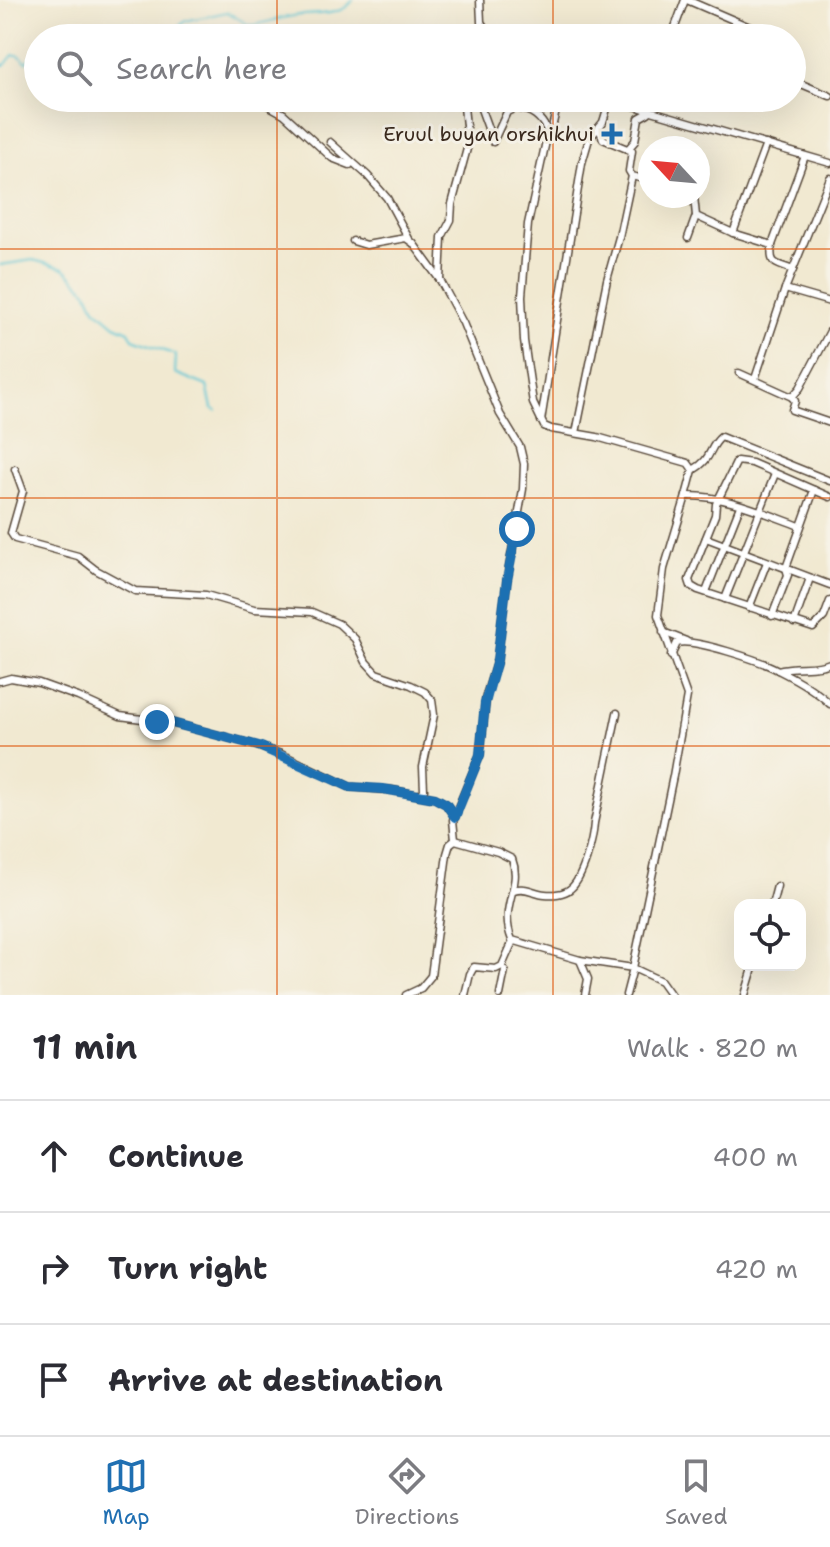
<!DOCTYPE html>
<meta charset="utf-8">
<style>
body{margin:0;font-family:"Shantell Sans",sans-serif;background:#f2f2f3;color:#2b2b33}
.controls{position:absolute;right:24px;bottom:24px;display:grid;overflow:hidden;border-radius:16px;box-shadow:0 8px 32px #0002}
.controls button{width:72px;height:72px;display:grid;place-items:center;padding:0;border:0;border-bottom:2px solid #e1e1e2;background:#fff;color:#2b2b33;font:40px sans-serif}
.compass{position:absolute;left:638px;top:136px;width:72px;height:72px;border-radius:50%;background:#fff;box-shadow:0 8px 32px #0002;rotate:296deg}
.stop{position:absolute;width:24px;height:24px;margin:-18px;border:6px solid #1f6fb2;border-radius:50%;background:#fff}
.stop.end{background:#1f6fb2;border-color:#fff;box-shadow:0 2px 8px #0008}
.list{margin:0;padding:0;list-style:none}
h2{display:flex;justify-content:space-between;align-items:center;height:104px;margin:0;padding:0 32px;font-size:34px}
h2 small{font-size:26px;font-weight:400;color:#7c7c81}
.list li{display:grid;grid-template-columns:52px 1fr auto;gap:24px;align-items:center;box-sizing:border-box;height:112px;padding:0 32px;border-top:2px solid #e1e1e2}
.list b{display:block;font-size:30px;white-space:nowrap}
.list em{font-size:26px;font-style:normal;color:#7c7c81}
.icon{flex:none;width:44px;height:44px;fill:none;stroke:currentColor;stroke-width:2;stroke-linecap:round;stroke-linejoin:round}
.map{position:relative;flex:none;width:830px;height:995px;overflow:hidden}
.search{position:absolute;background:#fff;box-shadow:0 8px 32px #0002;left:24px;right:24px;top:24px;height:88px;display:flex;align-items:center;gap:20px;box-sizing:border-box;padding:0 28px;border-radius:44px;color:#7c7c81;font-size:30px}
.sheet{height:440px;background:#fff}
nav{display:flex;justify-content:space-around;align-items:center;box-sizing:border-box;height:112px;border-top:2px solid #e1e1e2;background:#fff;font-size:22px;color:#7c7c81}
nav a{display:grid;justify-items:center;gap:4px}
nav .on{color:#1f6fb2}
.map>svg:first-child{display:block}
</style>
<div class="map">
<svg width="830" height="995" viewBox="0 0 830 995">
<rect width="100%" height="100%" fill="#f7f3e8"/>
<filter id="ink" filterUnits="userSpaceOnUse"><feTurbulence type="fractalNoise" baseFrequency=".0125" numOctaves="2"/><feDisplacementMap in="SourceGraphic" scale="16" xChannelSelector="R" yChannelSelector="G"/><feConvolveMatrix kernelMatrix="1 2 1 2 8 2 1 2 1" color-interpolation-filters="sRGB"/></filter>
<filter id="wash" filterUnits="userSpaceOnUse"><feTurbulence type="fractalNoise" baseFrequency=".006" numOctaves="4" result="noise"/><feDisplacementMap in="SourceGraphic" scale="32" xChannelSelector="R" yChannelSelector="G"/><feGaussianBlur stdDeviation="1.8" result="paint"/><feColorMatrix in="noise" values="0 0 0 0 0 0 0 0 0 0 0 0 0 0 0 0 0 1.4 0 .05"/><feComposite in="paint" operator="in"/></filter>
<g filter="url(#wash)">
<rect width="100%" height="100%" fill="#f1e9d1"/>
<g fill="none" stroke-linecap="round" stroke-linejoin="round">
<g stroke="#5bc6d5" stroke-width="2">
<path d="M47,38L56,30L73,24L84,33L103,24L139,30L154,26L171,34L185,21L227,12L249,25H255C270,21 285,17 300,15C317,14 343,16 353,0"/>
<path d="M0,65H5L13,55H18L27,62L38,48"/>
<path d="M0,265L33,260L64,268L87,291L95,308L115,325L129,331L133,339L176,355L175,373L207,386L212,408L217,411"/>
</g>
</g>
</g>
<g filter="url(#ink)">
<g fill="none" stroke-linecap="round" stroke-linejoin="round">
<defs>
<g id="minor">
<path d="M480,0L481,22L491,38"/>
<path d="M687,0L768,35"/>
<path d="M671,38L685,0"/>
<path d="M792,80L830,96"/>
<path d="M255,98L284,114L332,158L350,165"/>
<path d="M477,98L493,142L507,112L516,108C532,110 541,117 548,132L528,224L522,296L524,341L533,403L544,426L551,429L597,437L688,463L693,470L686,496"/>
<path d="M607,98L830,163"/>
<path d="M646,110L650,98"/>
<path d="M550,136L559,98"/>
<path d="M330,142L367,175L387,198L409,239"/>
<path d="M629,148L635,141L639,118L648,113"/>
<path d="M632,176L650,181"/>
<path d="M694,196L696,216L733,233L772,245C769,266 776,263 793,270"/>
<path d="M733,233L766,144"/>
<path d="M688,238L696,216"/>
<path d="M353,241L366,245L406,238L413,243L440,280L463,323L500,414L520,447L524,464L523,489L507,580L497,660L486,696L480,755L453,820L455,840L450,844L447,854L431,976L421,988L406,995"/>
<path d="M772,245L805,156"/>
<path d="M440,280L442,237L451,220L452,204L468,145L464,107L457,98"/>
<path d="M785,289L830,302"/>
<path d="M830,331L800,388L792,397L795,401L792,410L830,423"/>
<path d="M739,373L792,397"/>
<path d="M755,379L785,289L830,178"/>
<path d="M541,421L582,163L589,139L603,122L610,99"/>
<path d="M576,433L607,280L619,237L632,176L629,171L632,151L603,139L599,128"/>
<path d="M15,469L23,491L11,533L15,539L78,556L96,570L135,591L206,595L254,609L312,612L339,624L355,639L366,662L376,673L411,685L425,692L432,700L434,715L423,767L424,790L421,794"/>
<path d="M693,470C713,459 708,448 721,437L830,481"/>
<path d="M830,497L752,463L737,461L716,504L715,515L689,580L691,586L698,590L813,628L824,617L830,601"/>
<path d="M706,538L830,585"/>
<path d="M706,592L740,506"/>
<path d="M725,599L775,474"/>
<path d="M749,608L767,562"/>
<path d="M772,616L788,575L786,568L814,490"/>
<path d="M794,623L810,578"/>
<path d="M663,632L686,641"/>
<path d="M671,656L677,643C693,638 762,661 778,670C796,679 816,690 830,704"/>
<path d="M778,670C795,665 815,670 830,663"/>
<path d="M0,681L11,678L39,683L78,697L120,716L172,723L248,743L281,754L350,787L391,790L435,798L446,804L455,817"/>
<path d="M455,840L498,852L512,859C523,887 498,905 512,940L580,960L633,968L626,995"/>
<path d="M514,890C525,886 534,893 545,894C553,895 564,894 570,889C583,879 593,840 594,823L617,713"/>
<path d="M772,905L777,886"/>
<path d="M580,960L588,979L585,995"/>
<path d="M465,995L470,974L474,967L496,969L502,966L513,941"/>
<path d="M500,995L505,970"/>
<path d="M671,995L661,981L633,968L673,776L687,696L658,615L664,569L686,496C725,495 764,513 800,526"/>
<path d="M745,995L754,965"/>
</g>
</defs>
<use href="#minor" stroke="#564739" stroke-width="9"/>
<use href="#minor" stroke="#fff" stroke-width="6"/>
</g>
</g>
<g fill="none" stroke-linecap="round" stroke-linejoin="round" filter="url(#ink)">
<path stroke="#1f6fb2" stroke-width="10" d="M157,722L172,723L259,746L350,787L383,789L435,798L446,804L455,817L480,755L485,703L497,660L507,580L517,529"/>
</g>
<path fill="none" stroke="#df570d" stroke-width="2" stroke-opacity="0.55" d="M277,0V38M553,0V38M277,98V995M553,98V995M0,249H830M0,498H830M0,746H830"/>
<path fill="#1f6fb2" stroke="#f7f3e8" stroke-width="3" d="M608 122h8v8h8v8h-8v8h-8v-8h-8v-8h8z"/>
<g text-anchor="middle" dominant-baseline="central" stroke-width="6" stroke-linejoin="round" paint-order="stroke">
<g font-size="20" fill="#3b2a1e" stroke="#f7f3e8" text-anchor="end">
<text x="594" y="134">Eruul buyan orshikhui</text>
</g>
</g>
</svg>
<div class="controls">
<button><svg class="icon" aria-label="locate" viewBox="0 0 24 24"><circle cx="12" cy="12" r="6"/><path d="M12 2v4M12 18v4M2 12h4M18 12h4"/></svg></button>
</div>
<svg class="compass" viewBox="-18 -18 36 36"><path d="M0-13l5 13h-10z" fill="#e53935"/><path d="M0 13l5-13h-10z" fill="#7c7c81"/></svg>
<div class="stop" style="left:517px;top:529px"></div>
<div class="stop end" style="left:157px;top:722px"></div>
<div class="search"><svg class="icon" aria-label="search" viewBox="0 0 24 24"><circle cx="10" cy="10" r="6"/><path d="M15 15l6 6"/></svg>Search here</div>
</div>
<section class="sheet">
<h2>11 min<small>Walk · 820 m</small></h2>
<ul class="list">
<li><svg class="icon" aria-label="ahead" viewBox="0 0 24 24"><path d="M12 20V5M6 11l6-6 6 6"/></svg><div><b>Continue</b></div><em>400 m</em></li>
<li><svg class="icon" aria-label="right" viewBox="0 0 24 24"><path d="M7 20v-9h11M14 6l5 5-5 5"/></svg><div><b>Turn right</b></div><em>420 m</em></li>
<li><svg class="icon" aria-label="arrive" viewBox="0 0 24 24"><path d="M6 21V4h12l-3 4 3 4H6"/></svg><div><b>Arrive at destination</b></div></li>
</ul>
</section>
<nav>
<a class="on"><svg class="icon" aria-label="map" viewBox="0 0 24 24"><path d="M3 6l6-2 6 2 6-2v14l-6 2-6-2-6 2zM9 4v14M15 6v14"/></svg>Map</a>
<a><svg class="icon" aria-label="directions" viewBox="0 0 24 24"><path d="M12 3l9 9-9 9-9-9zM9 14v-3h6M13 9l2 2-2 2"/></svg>Directions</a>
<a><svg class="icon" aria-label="saved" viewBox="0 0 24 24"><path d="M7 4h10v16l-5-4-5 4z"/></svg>Saved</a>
</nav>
